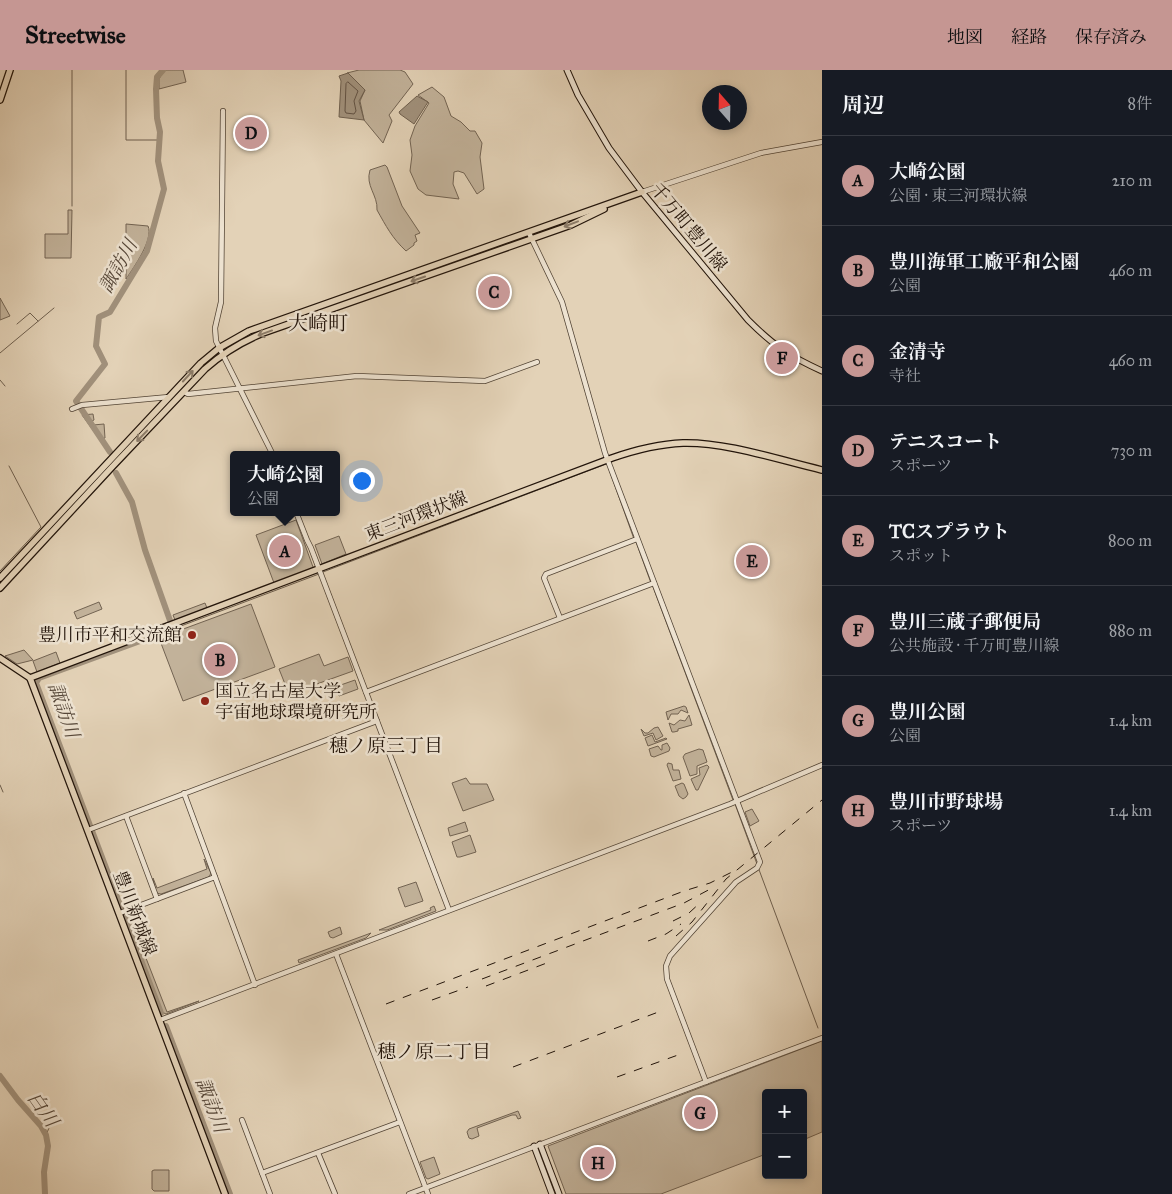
<!DOCTYPE html>
<html lang="ja">
<meta charset="utf-8">
<style>
body{margin:0;font-family:"IM FELL Great Primer","Noto Serif JP",serif;background:#20242c;color:#f1f3f6}
.controls{position:absolute;right:15px;bottom:15px;display:grid;overflow:hidden;border-radius:5px;box-shadow:0 2px 8px #0003}
.controls button{width:45px;height:45px;display:grid;place-items:center;padding:0;border:0;border-bottom:1px solid #363941;background:#171b24;color:#f1f3f6;font:25px sans-serif}
.compass{position:absolute;left:702px;top:15px;width:45px;height:45px;border-radius:50%;background:#171b24;box-shadow:0 2px 8px #0003;rotate:340deg}
.you{position:absolute;left:361px;top:410px;width:18px;height:18px;margin:-12px;border:4px solid #fff;border-radius:50%;background:#1a73e8;box-shadow:0 0 0 8px #1a73e833}
.badge{display:grid;place-items:center;width:32px;height:32px;border-radius:50%;background:#c59692;color:#111;font-size:16px;font-weight:700}
.pin{position:absolute;translate:-50% -50%;border:2px solid #fff;box-shadow:0 1px 5px #0006}
.popup{position:absolute;left:230px;top:381px;width:110px;height:65px;box-sizing:border-box;display:grid;place-content:center;border-radius:5px;background:#171b24;filter:drop-shadow(0 1px 4px #0005);font-size:16px;white-space:nowrap;color:#9ea1a6}
.popup b{font-size:19px;color:#f1f3f6}
.popup::after{content:'';position:absolute;left:50%;top:100%;margin-left:-10px;border:10px solid transparent;border-top-color:#171b24}
.list{margin:0;padding:0;list-style:none}
h2{display:flex;justify-content:space-between;align-items:center;height:65px;margin:0;padding:0 20px;font-size:21px}
h2 small{font-size:16px;font-weight:400;color:#9ea1a6}
.list li{display:grid;grid-template-columns:32px 1fr auto;gap:15px;align-items:center;box-sizing:border-box;height:90px;padding:0 20px;border-top:1px solid #363941}
.list b{display:block;font-size:19px;white-space:nowrap}
.list p{margin:0;font-size:16px;white-space:nowrap;color:#9ea1a6}
.list em{font-size:16px;font-style:normal;color:#9ea1a6}
.map{position:relative;flex:none;width:822px;height:1124px;overflow:hidden}
header{display:flex;align-items:center;gap:30px;box-sizing:border-box;height:70px;padding:0 25px;background:#c59692;color:#111}
header strong{font-size:24px}
nav{display:flex;gap:28px;margin-inline-start:auto;font-size:18px}
main{display:flex}
aside{flex:1;background:#171b24}
.map>svg:first-child{display:block}
</style>
<header>
<strong>Streetwise</strong>
<nav><a>地図</a><a>経路</a><a>保存済み</a></nav>
</header>
<main>
<div class="map">
<svg width="822" height="1124" viewBox="0 0 822 1124">
<rect width="100%" height="100%" fill="#e3d2b7"/>
<filter id="stains"><feTurbulence type="fractalNoise" baseFrequency=".004" numOctaves="4"/><feColorMatrix values="0 0 0 0 .2 0 0 0 0 .09 0 0 0 0 .02 0 0 0 .5 -.17"/></filter>
<radialGradient id="worn" r=".72"><stop offset=".6" stop-color="#630" stop-opacity="0"/><stop offset="1" stop-color="#630" stop-opacity=".3"/></radialGradient>
<g fill="#c2b29a" stroke="#726352">
<path d="M164,0H183L186,12L159,19V9Z"/>
<path d="M359,0H400L405,2L413,14L389,45L392,51L383,73L364,50L360,31L365,20L347,3Z"/>
<path d="M432,17L444,27L451,46L461,52L470,61H475L482,73L480,87L484,119L477,124L464,103L458,101L454,102L453,114L459,129L426,125L418,119L410,101L412,85L410,70L415,56L429,33L418,25Z"/>
<path d="M254,54L257,70L247,71L245,55Z"/>
<path d="M385,95L387,97L402,136L420,163L415,165L417,171L414,173V175L406,181C392,168 386,156 377,140C378,125 365,116 370,100Z"/>
<path d="M68,140H72L71,188H45V164H68Z"/>
<path d="M126,154L148,156C154,169 134,197 126,209Z"/>
<path d="M0,228L10,246L0,250Z"/>
<path d="M93,344L94,350L92,351L93,355L104,354L105,368L100,370L82,345Z"/>
<path d="M296,450L313,497L312,499L274,513L256,465Z"/>
<path d="M339,466L346,484L322,494L315,475Z"/>
<path d="M99,532L102,539L77,549L74,542Z"/>
<path d="M205,533L207,538L175,550L173,545Z"/>
<path d="M251,534L275,597L183,631L159,568Z"/>
<path d="M24,580L33,590L17,594L5,586Z"/>
<path d="M56,582L60,593L37,602L33,591Z"/>
<path d="M319,584L324,596L348,587L353,601L289,624L279,599Z"/>
<path d="M355,610L358,619L339,626L335,617Z"/>
<path d="M684,636L686,637L688,643L681,640L678,644H671L668,650L666,642Z"/>
<path d="M689,645L692,655L678,659V661L674,662H672L669,653L674,655L680,650L685,651Z"/>
<path d="M658,657L663,666L656,670L653,663L644,666L641,659L645,663H648L654,658Z"/>
<path d="M652,665L655,672L666,668L667,669L648,676L645,668Z"/>
<path d="M667,673L670,678L669,681L654,687L651,686L649,679L658,676L661,680H662V675Z"/>
<path d="M699,679L703,680L707,692L697,696V704L690,706L683,687L685,684Z"/>
<path d="M668,693L672,694L673,700H679L681,709L673,711L667,695Z"/>
<path d="M707,695L709,697L698,720H696L691,709L700,705L699,698Z"/>
<path d="M466,708L470,714H487L494,730L463,741L452,713Z"/>
<path d="M682,713L684,714L688,724L686,727L683,729L679,726L675,716Z"/>
<path d="M752,739L759,751L750,756L745,742Z"/>
<path d="M465,752L468,761L450,766L448,758Z"/>
<path d="M470,765L476,782L460,787H457L452,772Z"/>
<path d="M204,789L211,803L209,807L161,824L156,823L153,808L157,818L207,799Z"/>
<path d="M416,812L423,831L405,837L398,818Z"/>
<path d="M434,836L436,841L387,860H379L431,840L430,838Z"/>
<path d="M133,841L135,846L132,847L138,863L142,862L137,865L167,942L199,931L166,944L162,942L126,848L129,842Z"/>
<path d="M340,857L342,864L333,868L330,867L328,862Z"/>
<path d="M371,863L366,868L299,893L298,890Z"/>
<path d="M822,971V1062L803,1070V1023H766V1084L661,1124H566L548,1076Z"/>
<path d="M518,1041L521,1048L518,1049L516,1045H512L477,1058L479,1066L472,1069L469,1068L467,1062L469,1059Z"/>
<path d="M434,1087L440,1104L428,1109L426,1108L420,1092Z"/>
<path d="M154,1100H169V1121H154L152,1119V1101Z"/>
</g>
<g fill="#a1917c" stroke="#6e5f4e">
<path d="M348,3L365,20L359,31L364,50L339,47L341,11L339,6Z"/>
<path d="M417,26L428,32L414,54L400,44L399,42Z"/>
</g>
<g fill="none" stroke-linecap="round" stroke-linejoin="round">
<path stroke="#625243" stroke-width="1" d="M348,12L358,21L354,31L356,41L354,44L346,43L345,41L346,14Z"/>
<g stroke="#6e5f4e" stroke-width="1">
<path d="M72,0V136"/>
<path d="M126,0V70H160"/>
<path d="M17,254L30,243L38,251"/>
<path d="M0,283L54,238"/>
<path d="M0,310L5,316"/>
<path d="M610,402L634,469"/>
<path d="M636,472L651,513"/>
<path d="M0,501L41,457L9,396"/>
<path d="M323,502L606,394"/>
<path d="M653,517L733,730"/>
<path d="M173,559L319,504"/>
<path d="M0,715L3,722"/>
<path d="M735,734L757,794"/>
<path d="M758,797L818,958"/>
<path d="M46,1065L49,1058"/>
</g>
<g stroke="#a1917c" stroke-width="6">
<path d="M110,382L76,331L105,294L96,276L99,247L110,242L147,181L164,119L158,91L160,62L157,48L156,19L157,7L163,0"/>
<path d="M116,403L132,432L145,480L173,559L39,608L36,613L161,943"/>
<path d="M166,956L230,1124"/>
<path d="M0,1006L18,1030L41,1056L46,1065L48,1076L44,1102L45,1124"/>
</g>
<defs>
<g id="tertiary">
<path d="M223,41L221,232L215,258L216,271L273,385"/>
<path d="M642,122L761,83L822,72"/>
<path d="M529,163L562,232L605,383L760,792L757,798L736,812L670,886L666,896L667,909L706,1012"/>
<path d="M184,322L188,324L357,306L485,311L537,292"/>
<path d="M72,339L82,335L169,327"/>
<path d="M296,442L307,470L311,478L449,840"/>
<path d="M560,548L544,508L546,504L637,469"/>
<path d="M366,622L654,513"/>
<path d="M184,723L215,807"/>
<path d="M126,746L157,829"/>
<path d="M88,760L377,651"/>
<path d="M120,843L215,807L255,915"/>
<path d="M336,884L428,1124"/>
<path d="M160,950L730,734L822,695"/>
<path d="M242,1050L270,1124"/>
<path d="M318,1083L335,1124"/>
<path d="M262,1103L400,1052"/>
<path d="M409,1124L822,968"/>
</g>
<g id="secondary">
<path d="M567,0L578,25L609,78L642,122L748,250C774,276 789,286 822,301"/>
<path d="M540,1074L559,1124"/>
<path d="M534,1076L552,1124"/>
</g>
<g id="primary">
<path d="M0,30L10,0"/>
<path d="M0,508L201,293L219,278L249,261L642,122"/>
<path d="M0,518L112,397L205,299C223,283 241,272 263,263L571,155L604,139"/>
<path d="M0,588L30,608L225,1124"/>
<path d="M30,608L612,388C635,380 658,374 683,373C727,372 779,390 822,400"/>
</g>
</defs>
<use href="#tertiary" stroke="#524435" stroke-width="6"/>
<use href="#secondary" stroke="#22140a" stroke-width="7"/>
<use href="#primary" stroke="#22140a" stroke-width="8"/>
<use href="#tertiary" stroke="#ede2d0" stroke-width="4.5"/>
<use href="#secondary" stroke="#ede2d0" stroke-width="5"/>
<use href="#primary" stroke="#e3d2b7" stroke-width="5.5"/>
<g stroke="#22140a" stroke-width="1" stroke-dasharray="9 9" stroke-linecap="butt">
<path d="M673,851L689,843L702,831"/>
<path d="M676,866L692,852L726,809L822,730"/>
<path d="M648,871L666,864L681,854"/>
<path d="M482,909L684,833L714,817"/>
<path d="M486,916L552,891"/>
<path d="M432,930L468,917"/>
<path d="M386,934L684,821L710,813L734,801"/>
<path d="M513,997L661,941"/>
<path d="M617,1007L678,985"/>
</g>
</g>
<defs><path id="oneway-shaft" d="M-6 0H5M1.5-3L5.5 0L1.5 3" fill="none" stroke-width="1.6" stroke-linecap="round" stroke-linejoin="round" transform="scale(1.25)"/></defs>
<g stroke="#8c7c69">
<use href="#oneway-shaft" transform="translate(571 154) rotate(159)"/>
<use href="#oneway-shaft" transform="translate(418 209) rotate(161)"/>
<use href="#oneway-shaft" transform="translate(265 263) rotate(160)"/>
<use href="#oneway-shaft" transform="translate(188 306) rotate(-47)"/>
<use href="#oneway-shaft" transform="translate(142 366) rotate(134)"/>
</g>
<g fill="#8f2418" stroke="#ede2d0" stroke-width="2">
<circle cx="192" cy="565" r="5"/>
<circle cx="205" cy="631" r="5"/>
</g>
<g text-anchor="middle" dominant-baseline="central" stroke-width="5" stroke-linejoin="round" paint-order="stroke">
<g font-size="18" fill="#22140a" stroke="#ede2d0">
<text transform="translate(689 157) rotate(50)">千万町豊川線</text>
<text transform="translate(416 446) rotate(-21)">東三河環状線</text>
<text transform="translate(135 843) rotate(69)">豊川新城線</text>
</g>
<g font-size="18" fill="#22140a" stroke="#ede2d0" text-anchor="end">
<text x="182" y="565">豊川市平和交流館</text>
<text x="215" y="621" text-anchor="start">国立名古屋大学<tspan x="215" dy="21">宇宙地球環境研究所</tspan></text>
</g>
<g font-size="19" font-style="italic" fill="#554638" stroke="#ede2d0">
<text transform="translate(118 196) rotate(-61)">諏訪川</text>
<text transform="translate(64 640) rotate(71)">諏訪川</text>
<text transform="translate(212 1035) rotate(69)">諏訪川</text>
<text transform="translate(43 1039) rotate(55)">白川</text>
</g>
<g font-size="19" fill="#22140a" stroke="#ede2d0">
<text x="386" y="675">穂ノ原三丁目</text>
<text x="434" y="981">穂ノ原二丁目</text>
</g>
<g font-size="20" fill="#22140a" stroke="#ede2d0">
<text x="318" y="253">大崎町</text>
</g>
</g>
<rect width="100%" height="100%" filter="url(#stains)"/>
<rect width="100%" height="100%" fill="url(#worn)"/>
</svg>
<div class="controls">
<button>+</button>
<button>−</button>
</div>
<svg class="compass" viewBox="-18 -18 36 36"><path d="M0-13l5 13h-10z" fill="#e53935"/><path d="M0 13l5-13h-10z" fill="#9ea1a6"/></svg>
<div class="you"></div>
<div class="pin badge" style="left:285px;top:481px">A</div>
<div class="popup"><b>大崎公園</b>公園</div>
<div class="pin badge" style="left:220px;top:590px">B</div>
<div class="pin badge" style="left:494px;top:222px">C</div>
<div class="pin badge" style="left:251px;top:63px">D</div>
<div class="pin badge" style="left:752px;top:491px">E</div>
<div class="pin badge" style="left:782px;top:288px">F</div>
<div class="pin badge" style="left:700px;top:1043px">G</div>
<div class="pin badge" style="left:598px;top:1093px">H</div>
</div>
<aside>
<h2>周辺<small>8件</small></h2>
<ul class="list">
<li><span class="badge">A</span><div><b>大崎公園</b><p>公園 · 東三河環状線</p></div><em>210 m</em></li>
<li><span class="badge">B</span><div><b>豊川海軍工廠平和公園</b><p>公園</p></div><em>460 m</em></li>
<li><span class="badge">C</span><div><b>金清寺</b><p>寺社</p></div><em>460 m</em></li>
<li><span class="badge">D</span><div><b>テニスコート</b><p>スポーツ</p></div><em>730 m</em></li>
<li><span class="badge">E</span><div><b>TCスプラウト</b><p>スポット</p></div><em>800 m</em></li>
<li><span class="badge">F</span><div><b>豊川三蔵子郵便局</b><p>公共施設 · 千万町豊川線</p></div><em>880 m</em></li>
<li><span class="badge">G</span><div><b>豊川公園</b><p>公園</p></div><em>1.4 km</em></li>
<li><span class="badge">H</span><div><b>豊川市野球場</b><p>スポーツ</p></div><em>1.4 km</em></li>
</ul>
</aside>
</main>
